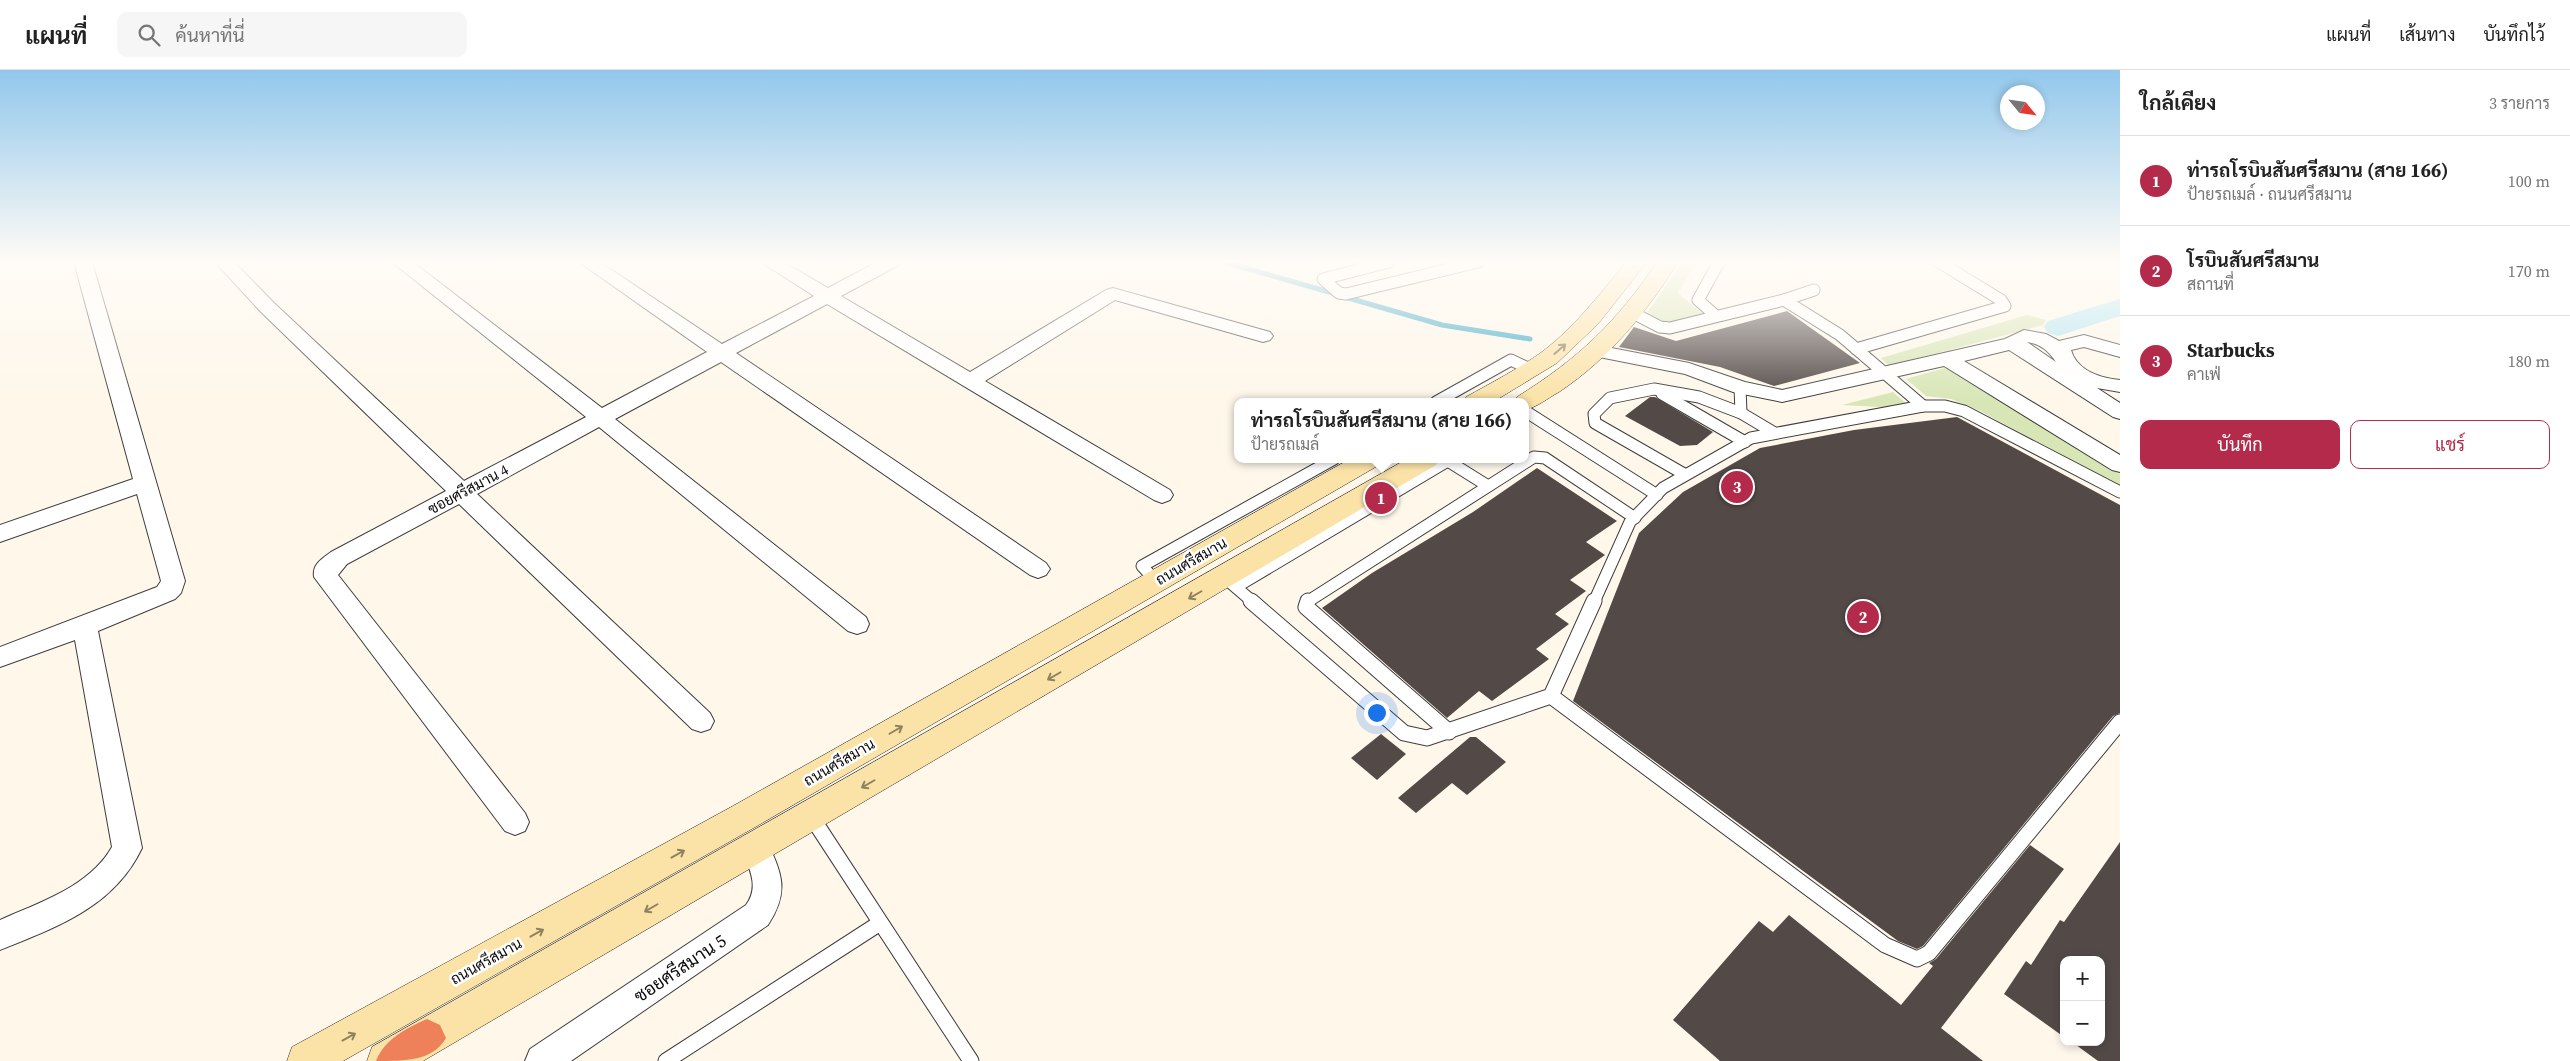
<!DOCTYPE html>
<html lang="th">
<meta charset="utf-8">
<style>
body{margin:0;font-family:"Source Serif 4",Sarabun,serif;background:#f6f6f6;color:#222}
.controls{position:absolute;right:15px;bottom:15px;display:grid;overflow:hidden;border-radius:10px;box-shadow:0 2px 8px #0003}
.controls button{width:45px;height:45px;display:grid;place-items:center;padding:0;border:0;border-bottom:1px solid #e0e0e0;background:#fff;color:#222;font:25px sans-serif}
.compass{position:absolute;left:2000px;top:15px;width:45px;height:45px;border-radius:50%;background:#fff;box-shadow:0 2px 8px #0003;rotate:119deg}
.you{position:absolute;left:1376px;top:642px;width:18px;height:18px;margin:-12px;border:4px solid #fff;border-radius:50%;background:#1a73e8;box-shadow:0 0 0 8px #1a73e833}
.badge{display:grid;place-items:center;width:32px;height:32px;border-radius:50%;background:#b42a4a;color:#fff;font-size:16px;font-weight:700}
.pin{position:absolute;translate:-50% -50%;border:2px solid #fff;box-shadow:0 1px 5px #0006}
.popup{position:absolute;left:1234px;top:328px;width:295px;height:65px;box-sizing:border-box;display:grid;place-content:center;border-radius:10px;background:#fff;filter:drop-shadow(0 1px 4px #0005);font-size:16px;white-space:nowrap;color:#767676}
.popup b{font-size:19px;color:#222}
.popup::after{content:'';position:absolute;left:50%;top:100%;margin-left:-10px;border:10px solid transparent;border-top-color:#fff}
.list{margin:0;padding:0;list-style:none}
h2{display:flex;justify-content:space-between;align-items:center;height:65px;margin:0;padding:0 20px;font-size:21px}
h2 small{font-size:16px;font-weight:400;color:#767676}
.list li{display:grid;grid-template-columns:32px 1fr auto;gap:15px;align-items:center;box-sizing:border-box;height:90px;padding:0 20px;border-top:1px solid #e0e0e0}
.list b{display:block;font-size:19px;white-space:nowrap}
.list p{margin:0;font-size:16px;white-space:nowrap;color:#767676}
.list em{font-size:16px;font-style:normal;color:#767676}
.actions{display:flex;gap:10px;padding:15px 20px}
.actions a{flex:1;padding:11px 0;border:1px solid #b42a4a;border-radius:10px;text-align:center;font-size:18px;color:#b42a4a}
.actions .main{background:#b42a4a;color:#fff}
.icon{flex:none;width:28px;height:28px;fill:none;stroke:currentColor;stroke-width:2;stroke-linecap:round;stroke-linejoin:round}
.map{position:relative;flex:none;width:2120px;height:991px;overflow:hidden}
header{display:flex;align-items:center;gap:30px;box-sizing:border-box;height:70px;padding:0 25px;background:#fff;border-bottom:1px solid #e0e0e0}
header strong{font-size:24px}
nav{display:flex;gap:28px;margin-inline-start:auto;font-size:18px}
.search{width:350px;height:45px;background:#f6f6f6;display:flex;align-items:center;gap:12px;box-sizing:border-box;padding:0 18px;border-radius:10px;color:#767676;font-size:19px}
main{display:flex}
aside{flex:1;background:#fff}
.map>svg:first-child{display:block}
</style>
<header>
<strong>แผนที่</strong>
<div class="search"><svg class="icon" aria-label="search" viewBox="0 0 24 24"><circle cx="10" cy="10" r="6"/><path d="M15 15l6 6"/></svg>ค้นหาที่นี่</div>
<nav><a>แผนที่</a><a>เส้นทาง</a><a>บันทึกไว้</a></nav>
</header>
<main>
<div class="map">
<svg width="2120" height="991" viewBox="0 0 2120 991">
<rect width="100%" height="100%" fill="#fef7ea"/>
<g fill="#d8e6b6">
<path d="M1679,192H1696L1678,223L1703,244L1672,253L1645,246L1678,198Z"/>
<path d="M2027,245L2046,250L2043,255L1889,296L1881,288Z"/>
<path d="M1948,297L2120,404V416L1980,341L1951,329L1926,326L1906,309Z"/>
<path d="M1893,322L1908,335L1898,338L1842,335Z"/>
</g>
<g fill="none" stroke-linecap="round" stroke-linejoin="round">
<g stroke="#3ca9c6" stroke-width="5">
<path d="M1224,192L1336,224"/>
<path d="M1345,227L1442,255L1530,269"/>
</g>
<path fill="#b2e6f3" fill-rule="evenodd" d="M2120,229V246L2058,266L2048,263L2044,257L2048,251Z"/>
</g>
<g fill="#534a48">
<path d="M1787,241L1860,293L1774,316L1720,297L1619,277L1634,257L1676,271Z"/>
<path d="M1650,327H1655L1713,362L1697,375L1680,376L1625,346Z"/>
<path d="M1957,347L2120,435V643L2113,646L1923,876L1917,879L1898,871L1573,631L1639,463L1683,422L1760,378L1854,360Z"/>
<path d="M1537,398L1617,451L1586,472L1605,485L1570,510L1586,521L1555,544L1569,554L1536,579L1549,589L1492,631L1479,621L1447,648L1322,538L1372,503L1473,442Z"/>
<path d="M1381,664L1406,684L1377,710L1351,688Z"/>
<path d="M1470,667H1476L1506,692L1467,725L1452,713L1416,743L1398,728Z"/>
<path d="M2120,772V991H2098L2072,972H2101V890H2064V967L2004,924L2026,891L2031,895L2060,850L2064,852Z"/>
<path d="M2030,775L2064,799L1941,958L1983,991H1720L1673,950L1759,851L1773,862L1789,845L1901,935L1933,896L1929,893L1936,889Z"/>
</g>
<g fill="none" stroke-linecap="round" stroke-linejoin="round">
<defs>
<g id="lane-far1">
<path d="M1389,192L1323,209L1339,223L1346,224L1478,192"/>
<path d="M1784,230L1814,220"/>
<path d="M1631,242L1660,257L1670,258L1784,230L1840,265L1923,336"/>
<path d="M1716,246L1698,230L1719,192"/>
<path d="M1856,279L2005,236L2001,230L1939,192"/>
<path d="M1740,317L1741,343"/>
<path d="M1662,324L1745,372"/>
<path d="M1436,332L1511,290L1532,300"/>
<path d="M1525,341L1657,425"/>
<path d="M1448,391L1488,416"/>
<path d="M1684,404L1595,353L1594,344L1610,328L1654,319L1699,327L1741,343L1773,362"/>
<path d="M1225,508L1253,532"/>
<path d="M1156,511L1142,496L1334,389"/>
<path d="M1236,517L1451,389"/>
<path d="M1307,532L1534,387L1545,388L1635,448"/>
<path d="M1594,532L1630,452L1663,418L1751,368L1923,336H1945L1964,341L2120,422"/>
</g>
<g id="lane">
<path d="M1251,531L1404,663L1427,668L1551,626L1594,531"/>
<path d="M1308,531L1306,537L1449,662"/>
<path d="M1551,626L1885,875L1917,889L1929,883L2120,652"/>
<path d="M811,746L971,991"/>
<path d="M666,991L880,853"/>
</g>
<g id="street">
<path d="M74,192H92L185,511L181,523L175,529L98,561L142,778C114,837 57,857 0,880V850C40,832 89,817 112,777L75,570L0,597V577L157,517L161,511L137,424L0,472V455L133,409Z"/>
<path d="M215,192H234L274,233L464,411L586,347L392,192H413L602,338L707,282L579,192H600L722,274L814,226L761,192H783L828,218L877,192H900L897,196L841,226L970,302L1106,220L1113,218L1270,262L1273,266L1270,270L1263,272L1115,230L985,311L1170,420L1173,425L1170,430L1162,433L1154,430L827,234L736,283L1046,493L1050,499L1046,505L1038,508L1030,505L721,292L615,349L866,547L869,554L866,561L857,564L848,561L599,357L477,424L710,643L714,651L710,659L701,662L692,659L459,434L347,494L338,505L525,743L529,752L525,761L515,765L505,761L314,507C312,494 322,489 331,482L446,421L260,241Z"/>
<path d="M2024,260L2046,264L2059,271L2084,265L2120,275V287L2084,277L2071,280C2077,301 2101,308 2120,310V322L2097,318L2120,333V349L2113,347L2009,280L1964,291L2120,385V402L2112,400L1944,296L1782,332L1733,322L1685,304L1589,285L1586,281L1589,277L1596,275L1689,293L1745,312L1782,320L2005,269ZM2027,272C2042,274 2049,282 2056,292Z"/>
<path d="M756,765L766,769C782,804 790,821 768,855L571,991H525L530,979L746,835C760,816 749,798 741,778L746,769Z"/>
</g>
<g id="secondary">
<path d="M1626,192H1647L1598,254L1557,293L1493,332H1462L1466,327C1491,313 1518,299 1542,282C1575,257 1600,224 1626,192Z"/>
<path d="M1657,192H1678C1646,243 1610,288 1559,322C1548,328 1537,337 1525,340V332H1513L1517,327C1579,288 1616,253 1657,192Z"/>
<path d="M1350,389H1382L1379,395L757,756L343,991H287L292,977L733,736Z"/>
<path d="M1407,389H1439L1436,395L423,991H367L372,977Z"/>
</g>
<path id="highway" d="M427,949L440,955L446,968C433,991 405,991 376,991C384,970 406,958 427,949Z"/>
</defs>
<use href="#lane-far1" stroke="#3e3e3e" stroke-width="13"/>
<use href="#lane" stroke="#3e3e3e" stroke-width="17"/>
<use href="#street" stroke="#3e3e3e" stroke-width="2"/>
<use href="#secondary" stroke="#2d2d2d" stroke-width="1"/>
<use href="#highway" stroke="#1c1c1c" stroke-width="1"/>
<use href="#lane-far1" stroke="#fff" stroke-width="11"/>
<use href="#lane" stroke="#fff" stroke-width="15"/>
<use href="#street" fill="#fff" fill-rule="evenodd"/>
<use href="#secondary" fill="#fbe3a8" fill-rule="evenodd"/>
<use href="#highway" fill="#ee8159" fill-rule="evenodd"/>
</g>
<defs><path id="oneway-shaft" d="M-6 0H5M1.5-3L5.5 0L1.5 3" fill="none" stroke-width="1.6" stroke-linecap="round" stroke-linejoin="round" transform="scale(1.25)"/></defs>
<g stroke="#8f8261">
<use href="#oneway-shaft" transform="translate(1560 279) rotate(-41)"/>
<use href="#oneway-shaft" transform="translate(1195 525) rotate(150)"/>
<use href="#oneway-shaft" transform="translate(1054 606) rotate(150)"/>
<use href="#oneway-shaft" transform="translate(896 660) rotate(-30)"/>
<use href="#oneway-shaft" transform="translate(868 714) rotate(150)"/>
<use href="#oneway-shaft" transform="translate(678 784) rotate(-29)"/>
<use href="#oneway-shaft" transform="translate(651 838) rotate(150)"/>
<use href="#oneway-shaft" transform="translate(537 863) rotate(-29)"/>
<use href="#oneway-shaft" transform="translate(349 967) rotate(-29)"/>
</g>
<linearGradient id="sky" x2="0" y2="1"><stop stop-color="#92c8ec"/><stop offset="0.58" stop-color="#fffbf6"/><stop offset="1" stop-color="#fffbf6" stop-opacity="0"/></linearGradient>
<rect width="2120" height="331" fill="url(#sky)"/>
<g text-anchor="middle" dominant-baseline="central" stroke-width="5" stroke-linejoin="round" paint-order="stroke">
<g font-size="15" fill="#0b0b0b" stroke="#fff">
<text transform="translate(468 419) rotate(-28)">ซอยศรีสมาน 4</text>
<text transform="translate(1191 491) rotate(-30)">ถนนศรีสมาน</text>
<text transform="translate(839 692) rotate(-30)">ถนนศรีสมาน</text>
<text transform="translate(486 891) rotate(-29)">ถนนศรีสมาน</text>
</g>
<g font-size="18" fill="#0b0b0b" stroke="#fff">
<text transform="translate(680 898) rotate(-34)">ซอยศรีสมาน 5</text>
</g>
</g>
</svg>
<div class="controls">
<button>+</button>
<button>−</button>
</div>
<svg class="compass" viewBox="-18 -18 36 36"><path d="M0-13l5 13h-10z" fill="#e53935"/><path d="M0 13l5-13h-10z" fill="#767676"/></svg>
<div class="you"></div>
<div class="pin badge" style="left:1381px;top:428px">1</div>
<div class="popup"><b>ท่ารถโรบินสันศรีสมาน (สาย 166)</b>ป้ายรถเมล์</div>
<div class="pin badge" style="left:1863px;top:547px">2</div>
<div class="pin badge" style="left:1737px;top:417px">3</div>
</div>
<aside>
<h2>ใกล้เคียง<small>3 รายการ</small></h2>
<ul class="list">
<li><span class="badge">1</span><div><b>ท่ารถโรบินสันศรีสมาน (สาย 166)</b><p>ป้ายรถเมล์ · ถนนศรีสมาน</p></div><em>100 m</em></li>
<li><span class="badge">2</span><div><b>โรบินสันศรีสมาน</b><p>สถานที่</p></div><em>170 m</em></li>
<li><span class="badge">3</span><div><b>Starbucks</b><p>คาเฟ่</p></div><em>180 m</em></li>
</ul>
<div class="actions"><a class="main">บันทึก</a><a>แชร์</a></div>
</aside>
</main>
